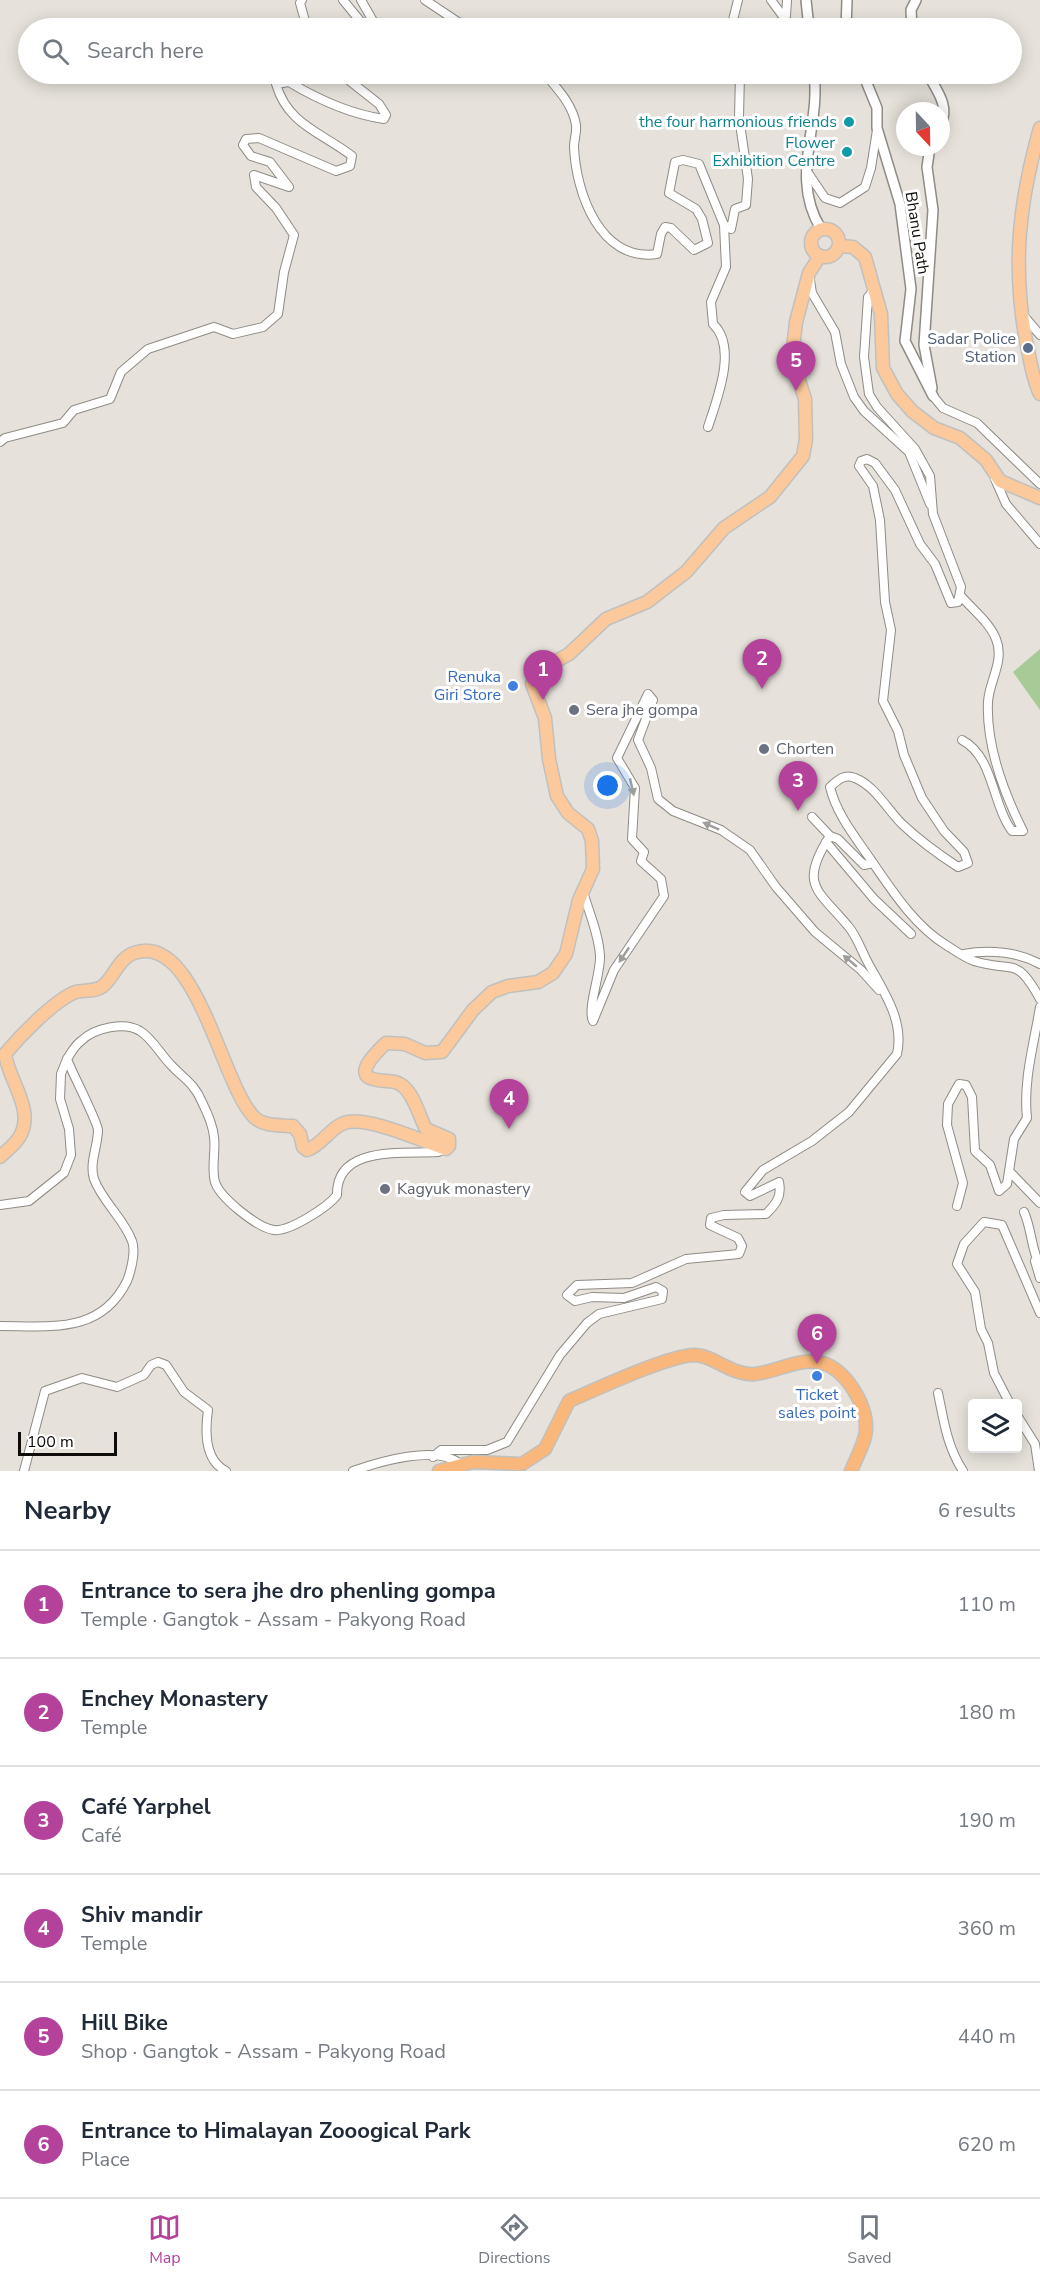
<!DOCTYPE html>
<meta charset="utf-8">
<style>
body{margin:0;font-family:"Nunito Sans",sans-serif;background:#f6f6f7;color:#1f2937}
.controls{position:absolute;right:18px;bottom:18px;display:grid;overflow:hidden;border-radius:6px;box-shadow:0 3px 15px #0003}
.controls button{width:54px;height:54px;display:grid;place-items:center;padding:0;border:0;border-bottom:2px solid #e0e1e3;background:#fff;color:#1f2937;font:30px sans-serif}
.compass{position:absolute;left:896px;top:102px;width:54px;height:54px;border-radius:50%;background:#fff;box-shadow:0 3px 15px #0003;rotate:158deg}
.scale{position:absolute;left:18px;bottom:15px;width:99px;box-sizing:border-box;padding-left:6px;border:3px solid #0e0c0a;border-top:0;font-size:16px;line-height:21px;white-space:nowrap;color:#0e0c0a;-webkit-text-stroke:4px #fff;paint-order:stroke}
.you{position:absolute;left:608px;top:786px;width:21px;height:21px;margin:-15px;border:4px solid #fff;border-radius:50%;background:#1a73e8;box-shadow:0 0 0 9px #1a73e833}
.badge{display:grid;place-items:center;width:39px;height:39px;border-radius:50%;background:#b4419a;color:#fff;font-size:20px;font-weight:700}
.pin{position:absolute;translate:-50% -50px;filter:drop-shadow(0 2px 3px #0008)}
.pin::after{content:'';position:absolute;top:32px;width:21px;height:18px;background:inherit;clip-path:polygon(0 0,100% 0,50% 100%)}
.list{margin:0;padding:0;list-style:none}
h2{display:flex;justify-content:space-between;align-items:center;height:78px;margin:0;padding:0 24px;font-size:26px}
h2 small{font-size:20px;font-weight:400;color:#747a83}
.list li{display:grid;grid-template-columns:39px 1fr auto;gap:18px;align-items:center;box-sizing:border-box;height:108px;padding:0 24px;border-top:2px solid #e0e1e3}
.list b{display:block;font-size:22px;white-space:nowrap}
.list p{margin:0;font-size:20px;white-space:nowrap;color:#747a83}
.list em{font-size:20px;font-style:normal;color:#747a83}
.icon{flex:none;width:33px;height:33px;fill:none;stroke:currentColor;stroke-width:2;stroke-linecap:round;stroke-linejoin:round}
.map{position:relative;flex:none;width:1040px;height:1471px;overflow:hidden}
.search{position:absolute;background:#fff;box-shadow:0 3px 15px #0003;left:18px;right:18px;top:18px;height:66px;display:flex;align-items:center;gap:15px;box-sizing:border-box;padding:0 21px;border-radius:33px;color:#747a83;font-size:22px}
.sheet{height:726px;background:#fff}
nav{display:flex;justify-content:space-around;align-items:center;box-sizing:border-box;height:84px;border-top:2px solid #e0e1e3;background:#fff;font-size:16px;color:#747a83}
nav a{display:grid;justify-items:center;gap:3px}
nav .on{color:#b4419a}
.map>svg:first-child{display:block}
</style>
<div class="map">
<svg width="1040" height="1471" viewBox="0 0 1040 1471">
<rect width="100%" height="100%" fill="#e6e2db"/>
<path fill="#a7cb97" d="M1040,649V710L1013,672Z"/>
<g fill="none" stroke-linecap="round" stroke-linejoin="round">
<defs>
<g id="minor">
<path d="M302,0L300,3L307,28"/>
<path d="M343,0L366,28"/>
<path d="M361,0L377,28"/>
<path d="M425,0L458,22L479,28"/>
<path d="M771,0L782,15L786,16L787,0"/>
<path d="M731,28L738,0"/>
<path d="M545,74C557,88 573,105 576,125C577,132 574,140 574,147C576,193 600,262 657,254L661,234L665,227L671,228L694,250L708,243L702,219L696,209L669,193L675,162L683,160L699,164L724,225L731,229L735,209L746,205L748,179L739,117L740,74"/>
<path d="M806,170L825,198L840,203L865,187L871,168L877,130"/>
<path d="M810,280L812,293L835,332L841,364L854,397L864,411L909,452L930,504"/>
<path d="M1024,316L1040,335"/>
<path d="M933,396L943,408L977,423L1040,484"/>
<path d="M708,427C717,399 738,347 713,324L711,302L726,267L724,225"/>
<path d="M0,442L5,438L63,423L74,410L110,399L121,372L148,349L214,327L233,334L263,327L278,314L284,272L294,235L276,208L256,187L254,175L289,187L270,162L251,156L243,145L246,139L259,138L336,171L350,166L352,156C321,132 288,125 276,84L289,82C319,100 349,114 384,119L386,115L379,104L341,74"/>
<path d="M995,479L1006,504L1040,544"/>
<path d="M961,596C972,609 990,623 996,639C1005,661 989,681 988,702C986,745 1004,793 1023,831H1012L1008,825C992,798 992,756 962,740"/>
<path d="M812,817L830,836"/>
<path d="M826,842L874,899L911,934"/>
<path d="M873,863C893,892 915,926 946,945C954,950 965,958 974,961C1014,973 1016,955 1040,999"/>
<path d="M583,892C589,912 599,935 600,956C601,973 587,1008 593,1021L614,970L664,896L661,879L641,861L644,852L632,839L635,788L617,758L648,694L653,700L638,740L651,768L658,799L673,811L721,830L750,850L776,887L815,932L861,970L879,990"/>
<path d="M964,954C989,949 1018,952 1040,964"/>
<path d="M1010,1172L1040,1203"/>
<path d="M0,1205L29,1201L64,1173L71,1155L69,1129L60,1099L61,1074L67,1059"/>
<path d="M957,1206L963,1183L947,1125L948,1104L959,1084L966,1085L972,1097L975,1151L990,1165L999,1191L1007,1184L1014,1139L1027,1118C1023,1080 1034,1044 1040,1007"/>
<path d="M1024,1212C1032,1230 1031,1249 1040,1266"/>
<path d="M1035,1261L1040,1278"/>
<path d="M0,1326C51,1326 101,1334 127,1281C131,1271 136,1251 132,1241C124,1219 102,1201 94,1179C89,1163 98,1146 98,1130C97,1120 72,1073 67,1059C71,1053 75,1045 81,1041C94,1028 125,1021 140,1031C152,1038 161,1055 171,1065C184,1079 194,1083 202,1102C207,1112 213,1126 214,1137C216,1151 211,1168 215,1182C220,1198 258,1228 274,1230C289,1232 328,1207 337,1195C336,1145 403,1154 438,1152L446,1149"/>
<path d="M938,1393C944,1422 947,1446 963,1471"/>
<path d="M1010,1404L994,1373L988,1343L981,1329L975,1292L957,1264L964,1244L984,1222L1002,1225L1040,1313"/>
<path d="M1018,1417L1035,1444L1039,1471"/>
<path d="M433,1457L441,1450H487L507,1442L560,1355L587,1323L599,1314L662,1299L663,1291L656,1287L624,1298L592,1297L575,1301L567,1295L577,1285L632,1283L686,1259L739,1254L742,1246L738,1238L710,1225L711,1218L724,1215L766,1214C776,1204 782,1197 779,1182L750,1196L745,1192L763,1170L812,1141L849,1112L897,1054C905,1019 881,988 866,959C861,949 856,935 848,926C818,890 798,885 830,836L838,839L864,865L873,863C857,839 837,816 830,787C837,781 844,773 855,778C875,786 887,809 902,824C919,840 938,854 958,867L968,863L964,852L944,831L922,798L904,755L898,731L883,701L891,630L885,602L880,520L873,486L859,466L861,461L867,459L875,463L895,490L920,544L935,564L951,603L958,602L961,587L933,514L930,476L915,449L877,407L869,394L864,357L868,297L875,289"/>
<path d="M24,1471L45,1391L82,1378L117,1387L144,1375L151,1365L158,1362L166,1365L184,1392L208,1410C205,1431 204,1460 226,1471"/>
<path d="M353,1471C378,1462 438,1444 460,1464"/>
</g>
<g id="tertiary">
<path d="M806,0L809,28"/>
<path d="M846,28L847,0"/>
<path d="M912,28L911,10L916,0"/>
<path d="M814,74C821,127 789,177 821,229"/>
<path d="M863,74L877,108V128L900,204L911,289L905,341L933,396"/>
<path d="M928,74C936,90 950,106 941,124"/>
<path d="M930,147L927,167L933,210L924,345L932,388"/>
</g>
<g id="primary">
<path d="M1040,128C1019,202 1012,265 1026,341C1030,358 1032,378 1040,394"/>
<circle cx="825" cy="243" r="14"/>
<path d="M839,246L853,247L865,257L881,314L883,368L897,394L912,411L934,428L960,438L986,460L1000,481L1040,498"/>
<path d="M0,1157C6,1151 16,1144 20,1136C35,1110 9,1081 5,1054C20,1036 52,1003 73,993C82,989 94,993 103,986C114,977 119,958 134,953C196,931 221,1084 254,1117C264,1127 281,1125 293,1126L300,1134L303,1147L307,1150C322,1145 330,1128 344,1123C366,1115 422,1141 446,1149L449,1146V1139L426,1129C419,1116 415,1097 404,1087C394,1078 385,1083 373,1079C352,1074 380,1049 386,1043L405,1044L425,1053L442,1052L473,1010L492,992L508,986L538,982L553,973L566,954L579,900L593,869L592,841L588,829L568,813L557,796L549,759L545,718L532,684L542,669L569,654L606,619L647,602L686,572L724,528L770,497L803,456L806,439L805,399L792,358L796,322L809,273L820,256"/>
</g>
<path id="trunk" d="M439,1471L473,1462L522,1464L545,1449L569,1401C597,1389 667,1356 694,1355C714,1355 731,1376 755,1374C776,1372 796,1359 818,1362C844,1366 867,1404 866,1428C866,1442 856,1458 851,1471"/>
</defs>
<use href="#minor" stroke="#8f8b85" stroke-width="10"/>
<use href="#tertiary" stroke="#8f8b85" stroke-width="12"/>
<use href="#primary" stroke="#c0c0bf" stroke-width="15"/>
<use href="#trunk" stroke="#c0c0bf" stroke-width="15"/>
<use href="#minor" stroke="#fff" stroke-width="8"/>
<use href="#tertiary" stroke="#fff" stroke-width="9"/>
<use href="#primary" stroke="#fbc99c" stroke-width="12"/>
<use href="#trunk" stroke="#fab77b" stroke-width="12"/>
</g>
<defs><path id="oneway-solid" d="M-6-.8H1V-3.2L6.5 0L1 3.2V.8H-6Z" transform="scale(1.5)"/></defs>
<g fill="#9f9e9d">
<use href="#oneway-solid" transform="translate(632 787) rotate(77)"/>
<use href="#oneway-solid" transform="translate(711 826) rotate(-156)"/>
<use href="#oneway-solid" transform="translate(624 955) rotate(124)"/>
<use href="#oneway-solid" transform="translate(850 961) rotate(-140)"/>
</g>
<g fill="#0f9aa8" stroke="#fff" stroke-width="2">
<circle cx="849" cy="122" r="6"/>
<circle cx="847" cy="152" r="6"/>
</g>
<circle fill="#5c6f8a" stroke="#fff" stroke-width="2" cx="1028" cy="348" r="6"/>
<g fill="#3f7fe0" stroke="#fff" stroke-width="2">
<circle cx="513" cy="686" r="6"/>
<circle cx="817" cy="1376" r="6"/>
</g>
<g fill="#6b7280" stroke="#fff" stroke-width="2">
<circle cx="574" cy="710" r="6"/>
<circle cx="764" cy="749" r="6"/>
<circle cx="385" cy="1189" r="6"/>
</g>
<g text-anchor="middle" dominant-baseline="central" stroke-width="6" stroke-linejoin="round" paint-order="stroke">
<g font-size="16" fill="#0d838f" stroke="#fff" text-anchor="end">
<text x="837" y="122">the four harmonious friends</text>
<text x="835" y="143">Flower<tspan x="835" dy="18">Exhibition Centre</tspan></text>
</g>
<g font-size="16" fill="#0e0c0a" stroke="#fff">
<text transform="translate(917 233) rotate(81)">Bhanu Path</text>
</g>
<g font-size="16" fill="#4e5e75" stroke="#fff" text-anchor="end">
<text x="1016" y="339">Sadar Police<tspan x="1016" dy="18">Station</tspan></text>
</g>
<g font-size="16" fill="#366cbe" stroke="#fff" text-anchor="end">
<text x="501" y="677">Renuka<tspan x="501" dy="18">Giri Store</tspan></text>
<text x="817" y="1395" text-anchor="middle">Ticket<tspan x="817" dy="18">sales point</tspan></text>
</g>
<g font-size="16" fill="#5b616d" stroke="#fff" text-anchor="start">
<text x="586" y="710">Sera jhe gompa</text>
<text x="776" y="749">Chorten</text>
<text x="397" y="1189">Kagyuk monastery</text>
</g>
</g>
</svg>
<div class="controls">
<button><svg class="icon" aria-label="layers" viewBox="0 0 24 24"><path d="M12 4l9 5-9 5-9-5zM3 14l9 5 9-5"/></svg></button>
</div>
<svg class="compass" viewBox="-18 -18 36 36"><path d="M0-13l5 13h-10z" fill="#e53935"/><path d="M0 13l5-13h-10z" fill="#747a83"/></svg>
<div class="scale">100 m</div>
<div class="you"></div>
<div class="pin badge" style="left:543px;top:700px">1</div>
<div class="pin badge" style="left:762px;top:689px">2</div>
<div class="pin badge" style="left:798px;top:811px">3</div>
<div class="pin badge" style="left:509px;top:1129px">4</div>
<div class="pin badge" style="left:796px;top:391px">5</div>
<div class="pin badge" style="left:817px;top:1364px">6</div>
<div class="search"><svg class="icon" aria-label="search" viewBox="0 0 24 24"><circle cx="10" cy="10" r="6"/><path d="M15 15l6 6"/></svg>Search here</div>
</div>
<section class="sheet">
<h2>Nearby<small>6 results</small></h2>
<ul class="list">
<li><span class="badge">1</span><div><b>Entrance to sera jhe dro phenling gompa</b><p>Temple · Gangtok - Assam - Pakyong Road</p></div><em>110 m</em></li>
<li><span class="badge">2</span><div><b>Enchey Monastery</b><p>Temple</p></div><em>180 m</em></li>
<li><span class="badge">3</span><div><b>Café Yarphel</b><p>Café</p></div><em>190 m</em></li>
<li><span class="badge">4</span><div><b>Shiv mandir</b><p>Temple</p></div><em>360 m</em></li>
<li><span class="badge">5</span><div><b>Hill Bike</b><p>Shop · Gangtok - Assam - Pakyong Road</p></div><em>440 m</em></li>
<li><span class="badge">6</span><div><b>Entrance to Himalayan Zooogical Park</b><p>Place</p></div><em>620 m</em></li>
</ul>
</section>
<nav>
<a class="on"><svg class="icon" aria-label="map" viewBox="0 0 24 24"><path d="M3 6l6-2 6 2 6-2v14l-6 2-6-2-6 2zM9 4v14M15 6v14"/></svg>Map</a>
<a><svg class="icon" aria-label="directions" viewBox="0 0 24 24"><path d="M12 3l9 9-9 9-9-9zM9 14v-3h6M13 9l2 2-2 2"/></svg>Directions</a>
<a><svg class="icon" aria-label="saved" viewBox="0 0 24 24"><path d="M7 4h10v16l-5-4-5 4z"/></svg>Saved</a>
</nav>
